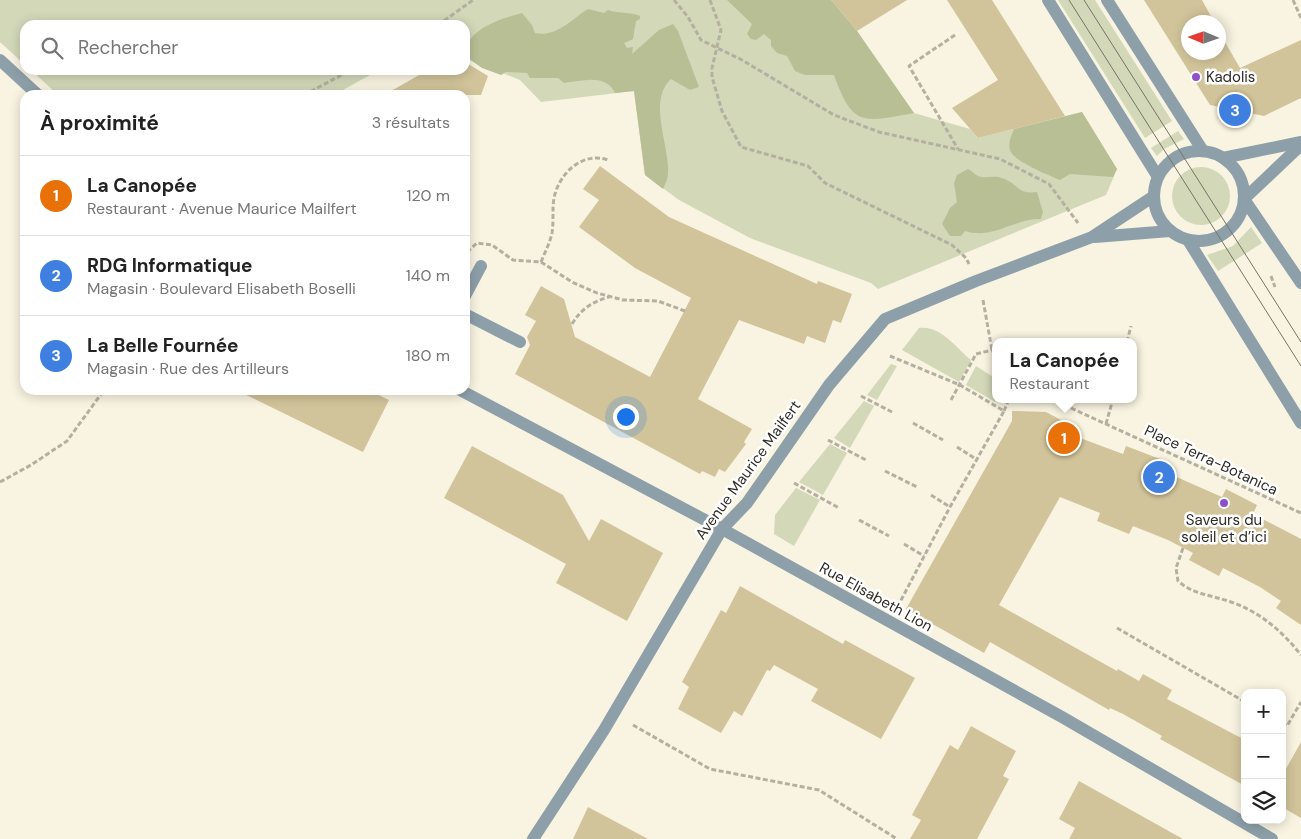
<!DOCTYPE html>
<html lang="fr">
<meta charset="utf-8">
<style>
body{margin:0;font-family:"DM Sans",sans-serif;background:#f6f6f6;color:#222}
.controls{position:absolute;right:15px;bottom:15px;display:grid;overflow:hidden;border-radius:10px;box-shadow:0 2px 12px #0003}
.controls button{width:45px;height:45px;display:grid;place-items:center;padding:0;border:0;border-bottom:1px solid #e0e0e0;background:#fff;color:#222;font:25px sans-serif}
.compass{position:absolute;left:1181px;top:15px;width:45px;height:45px;border-radius:50%;background:#fff;box-shadow:0 2px 12px #0003;rotate:272deg}
.you{position:absolute;left:625px;top:416px;width:18px;height:18px;margin:-12px;border:4px solid #fff;border-radius:50%;background:#1a73e8;box-shadow:0 0 0 8px #1a73e833}
.badge{display:grid;place-items:center;width:32px;height:32px;border-radius:50%;background:#b45309;color:#fff;font-size:16px;font-weight:700}
.pin{position:absolute;translate:-50% -50%;border:2px solid #fff;box-shadow:0 1px 5px #0006}
.popup{position:absolute;left:992px;top:338px;width:145px;height:65px;box-sizing:border-box;display:grid;place-content:center;border-radius:10px;background:#fff;filter:drop-shadow(0 1px 4px #0005);font-size:16px;white-space:nowrap;color:#767676}
.popup b{font-size:19px;color:#222}
.popup::after{content:'';position:absolute;left:50%;top:100%;margin-left:-10px;border:10px solid transparent;border-top-color:#fff}
.list{margin:0;padding:0;list-style:none}
h2{display:flex;justify-content:space-between;align-items:center;height:65px;margin:0;padding:0 20px;font-size:21px}
h2 small{font-size:16px;font-weight:400;color:#767676}
.list li{display:grid;grid-template-columns:32px 1fr auto;gap:15px;align-items:center;box-sizing:border-box;height:80px;padding:0 20px;border-top:1px solid #e0e0e0}
.list b{display:block;font-size:19px;white-space:nowrap}
.list p{margin:0;font-size:16px;white-space:nowrap;color:#767676}
.list em{font-size:16px;font-style:normal;color:#767676}
.icon{flex:none;width:28px;height:28px;fill:none;stroke:currentColor;stroke-width:2;stroke-linecap:round;stroke-linejoin:round}
.map{position:relative;flex:none;width:1301px;height:839px;overflow:hidden}
.search{position:absolute;background:#fff;box-shadow:0 2px 12px #0003;left:20px;top:20px;width:450px;height:55px;display:flex;align-items:center;gap:12px;box-sizing:border-box;padding:0 18px;border-radius:15px;color:#767676;font-size:19px}
.panel{position:absolute;background:#fff;box-shadow:0 2px 12px #0003;left:20px;top:90px;width:450px;height:305px;border-radius:15px}
.map>svg:first-child{display:block}
</style>
<div class="map">
<svg width="1301" height="839" viewBox="0 0 1301 839">
<rect width="100%" height="100%" fill="#f9f4e1"/>
<g fill="#d2d8b8">
<path d="M0,0H831L857,31L914,113L970,129L978,138L1082,112L1117,169L1106,195L878,289L871,283L750,238L679,200L645,175L634,91L541,102L520,80L465,58V25H25V65L0,42Z"/>
<path d="M1058,0H1095L1172,121L1145,138Z"/>
<path d="M31,70H379L334,95H58Z"/>
<path d="M1178,131L1184,139L1164,149L1157,156L1151,148Z"/>
<circle cx="1201" cy="196" r="29"/>
<path d="M1251,227L1262,243L1218,271L1207,255L1233,246Z"/>
<path d="M919,328C941,325 956,348 971,360L959,382L902,350Z"/>
<path d="M891,364L897,366L877,400L867,395Z"/>
<path d="M976,366L995,378V402L966,385Z"/>
<path d="M864,401L874,406L850,448L834,438Z"/>
<path d="M830,444L847,453L823,495L799,482Z"/>
<path d="M796,488L820,500L794,546L774,534L775,515Z"/>
</g>
<g fill="#b8bf95">
<path d="M727,0H831L857,31L914,113C863,122 853,128 834,75H805L795,71L787,56L777,53L771,46V40L764,34L756,40L751,39L747,34L752,24Z"/>
<path d="M588,9L604,13L608,10C614,13 632,12 640,16V19L636,21L633,39L624,43L627,48L633,47L632,54L659,30L673,24L678,31L699,87L690,90L671,79C647,101 670,146 668,174C668,179 665,184 663,189L645,175L634,91L615,93C606,73 581,81 564,83L558,78H530L527,73L506,72L501,75L482,68L465,56C465,29 500,19 522,13L532,25L535,33C556,38 572,19 588,9Z"/>
<path d="M1082,112L1117,169L1113,177L1070,174L1060,180C1050,176 1016,162 1011,152C1007,145 1011,136 1014,129Z"/>
<path d="M968,169C973,171 976,177 982,177C989,178 995,175 1002,178C1018,183 1017,195 1037,192L1043,212L1041,219C1015,218 993,240 965,231L961,236H950L942,224L950,208L957,202L954,183L957,175Z"/>
</g>
<g fill="#d1c49a">
<path d="M831,0H907L857,31Z"/>
<path d="M947,0H992L1065,116L978,138L952,108L998,80Z"/>
<path d="M1144,0H1202L1214,22H1188V52H1218V30L1240,68L1301,40V98L1264,116L1210,105Z"/>
<path d="M465,62L488,76L481,95H384L428,70H465Z"/>
<path d="M600,166L669,217L817,284L818,281L852,294L841,323L833,320L825,343L807,336L804,344L739,320L698,399L752,429L744,442L746,444L725,472L719,469L715,477L702,471L700,474L515,374L530,345L527,337L536,321L525,315L541,286L564,299L575,337L650,377L691,298L635,268L579,227L599,200L583,189Z"/>
<path d="M236,390H368L389,400L363,452Z"/>
<path d="M1012,411L1046,412L1076,428L1072,435L1123,454L1126,446L1160,459L1156,468L1222,497L1226,489L1257,505L1253,514L1301,539V625L1276,608L1281,601L1260,587L1223,568L1219,576L1189,560L1193,553L1168,540L1133,526L1129,534L1097,521L1100,513L1060,497L999,605L1117,671L1118,669L1139,681L1143,674L1172,690L1167,699L1245,740V786L1160,739L1162,736L1123,714L1110,708L1109,710L990,642L984,653L906,609L1012,421Z"/>
<path d="M472,446L563,495L589,541L601,519L663,553L627,621L556,583L566,564L444,498Z"/>
<path d="M740,586L843,644L845,640L915,678L881,739L811,701L818,689L774,665L770,671L767,670L742,716L734,711L721,733L678,709L689,687L682,682L721,610L726,613Z"/>
<path d="M971,726L1016,751L1003,776L1009,779L977,839H910L921,820L912,815L950,745L958,750Z"/>
<path d="M1301,742V818L1282,807V776Z"/>
<path d="M1079,781L1183,839H1069L1075,828L1059,819Z"/>
<path d="M588,807L648,839H573Z"/>
</g>
<g fill="none" stroke-linecap="round" stroke-linejoin="round">
<g stroke="#b4b0a1" stroke-width="3" stroke-dasharray="5 2.5" stroke-linecap="butt">
<path d="M674,0L688,17L701,40L742,60L834,115L879,132L1000,159L1049,184L1078,223"/>
<path d="M710,0L721,30L712,68V77L722,111L741,147L808,166L825,183L952,245L966,258L969,264"/>
<path d="M1293,0L1301,18"/>
<path d="M438,25L473,0"/>
<path d="M955,35L909,66L958,149"/>
<path d="M304,95L351,70"/>
<path d="M467,252L477,243L492,245L513,260L541,262L572,282L597,293L623,300L658,301L685,311"/>
<path d="M541,262C545,252 550,243 552,233C554,221 552,209 554,198C559,173 583,151 608,160"/>
<path d="M1271,276L1275,287"/>
<path d="M983,300L992,350L995,355"/>
<path d="M572,324C581,309 592,302 609,297"/>
<path d="M1127,342L1131,326"/>
<path d="M890,356L960,385L1004,411L950,507L899,604"/>
<path d="M861,396L892,412"/>
<path d="M1059,399L1073,409L1301,513"/>
<path d="M951,400L976,354L992,350"/>
<path d="M1004,411L1009,399"/>
<path d="M913,423L943,440"/>
<path d="M1106,424L1113,399"/>
<path d="M828,440L866,460"/>
<path d="M957,447L976,459"/>
<path d="M885,471L917,487"/>
<path d="M0,482L31,465L67,441L104,390"/>
<path d="M794,483L839,508"/>
<path d="M931,495L950,507"/>
<path d="M859,520L889,536"/>
<path d="M904,544L924,556"/>
<path d="M1183,548L1176,568L1178,581C1194,595 1212,595 1231,602C1260,612 1282,631 1301,655"/>
<path d="M1117,628L1245,702"/>
<path d="M1282,723L1287,726L1301,702"/>
<path d="M633,725L710,769L819,790L897,839"/>
</g>
<g stroke="#8da0aa" stroke-width="12">
<path d="M1048,0L1158,177"/>
<path d="M1107,0L1203,151"/>
<path d="M0,60L38,95"/>
<circle cx="1199" cy="196" r="45"/>
<path d="M1223,158L1301,142"/>
<path d="M1244,199L1301,283"/>
<path d="M1244,199L1301,145"/>
<path d="M1095,237L1170,231"/>
<path d="M1188,240L1301,423"/>
<path d="M465,296L481,266"/>
<path d="M465,314L520,342"/>
<path d="M460,390L722,529L1062,717L1272,839"/>
<path d="M533,839L604,730L722,529L747,503L829,385L885,319L976,281L1092,237L1154,196"/>
</g>
<g stroke="#777468" stroke-width="1">
<path d="M1069,0L1301,366"/>
<path d="M1084,0L1301,342"/>
</g>
</g>
<g fill="#8f50c6" stroke="#fff" stroke-width="2">
<circle cx="1196" cy="77" r="5"/>
<circle cx="1224" cy="503" r="5"/>
</g>
<g text-anchor="middle" dominant-baseline="central" stroke-width="5" stroke-linejoin="round" paint-order="stroke">
<g font-size="15" fill="#2e2c25" stroke="#fff" text-anchor="start">
<text x="1206" y="77">Kadolis</text>
<text x="1224" y="520" text-anchor="middle">Saveurs du<tspan x="1224" dy="17">soleil et d’ici</tspan></text>
</g>
<g font-size="15" fill="#2e2c25" stroke="#fff">
<text transform="translate(1211 460) rotate(25)">Place Terra-Botanica</text>
<text transform="translate(748 470) rotate(-54)">Avenue Maurice Mailfert</text>
<text transform="translate(876 597) rotate(29)">Rue Elisabeth Lion</text>
</g>
</g>
</svg>
<div class="controls">
<button>+</button>
<button>−</button>
<button><svg class="icon" aria-label="layers" viewBox="0 0 24 24"><path d="M12 4l9 5-9 5-9-5zM3 14l9 5 9-5"/></svg></button>
</div>
<svg class="compass" viewBox="-18 -18 36 36"><path d="M0-13l5 13h-10z" fill="#e53935"/><path d="M0 13l5-13h-10z" fill="#767676"/></svg>
<div class="you"></div>
<div class="pin badge" style="left:1064px;top:438px;background:#e8710a">1</div>
<div class="popup"><b>La Canopée</b>Restaurant</div>
<div class="pin badge" style="left:1159px;top:477px;background:#3f7fe0">2</div>
<div class="pin badge" style="left:1235px;top:110px;background:#3f7fe0">3</div>
<div class="search"><svg class="icon" aria-label="search" viewBox="0 0 24 24"><circle cx="10" cy="10" r="6"/><path d="M15 15l6 6"/></svg>Rechercher</div>
<section class="panel">
<h2>À proximité<small>3 résultats</small></h2>
<ul class="list">
<li><span class="badge" style="background:#e8710a">1</span><div><b>La Canopée</b><p>Restaurant · Avenue Maurice Mailfert</p></div><em>120 m</em></li>
<li><span class="badge" style="background:#3f7fe0">2</span><div><b>RDG Informatique</b><p>Magasin · Boulevard Elisabeth Boselli</p></div><em>140 m</em></li>
<li><span class="badge" style="background:#3f7fe0">3</span><div><b>La Belle Fournée</b><p>Magasin · Rue des Artilleurs</p></div><em>180 m</em></li>
</ul>
</section>
</div>
